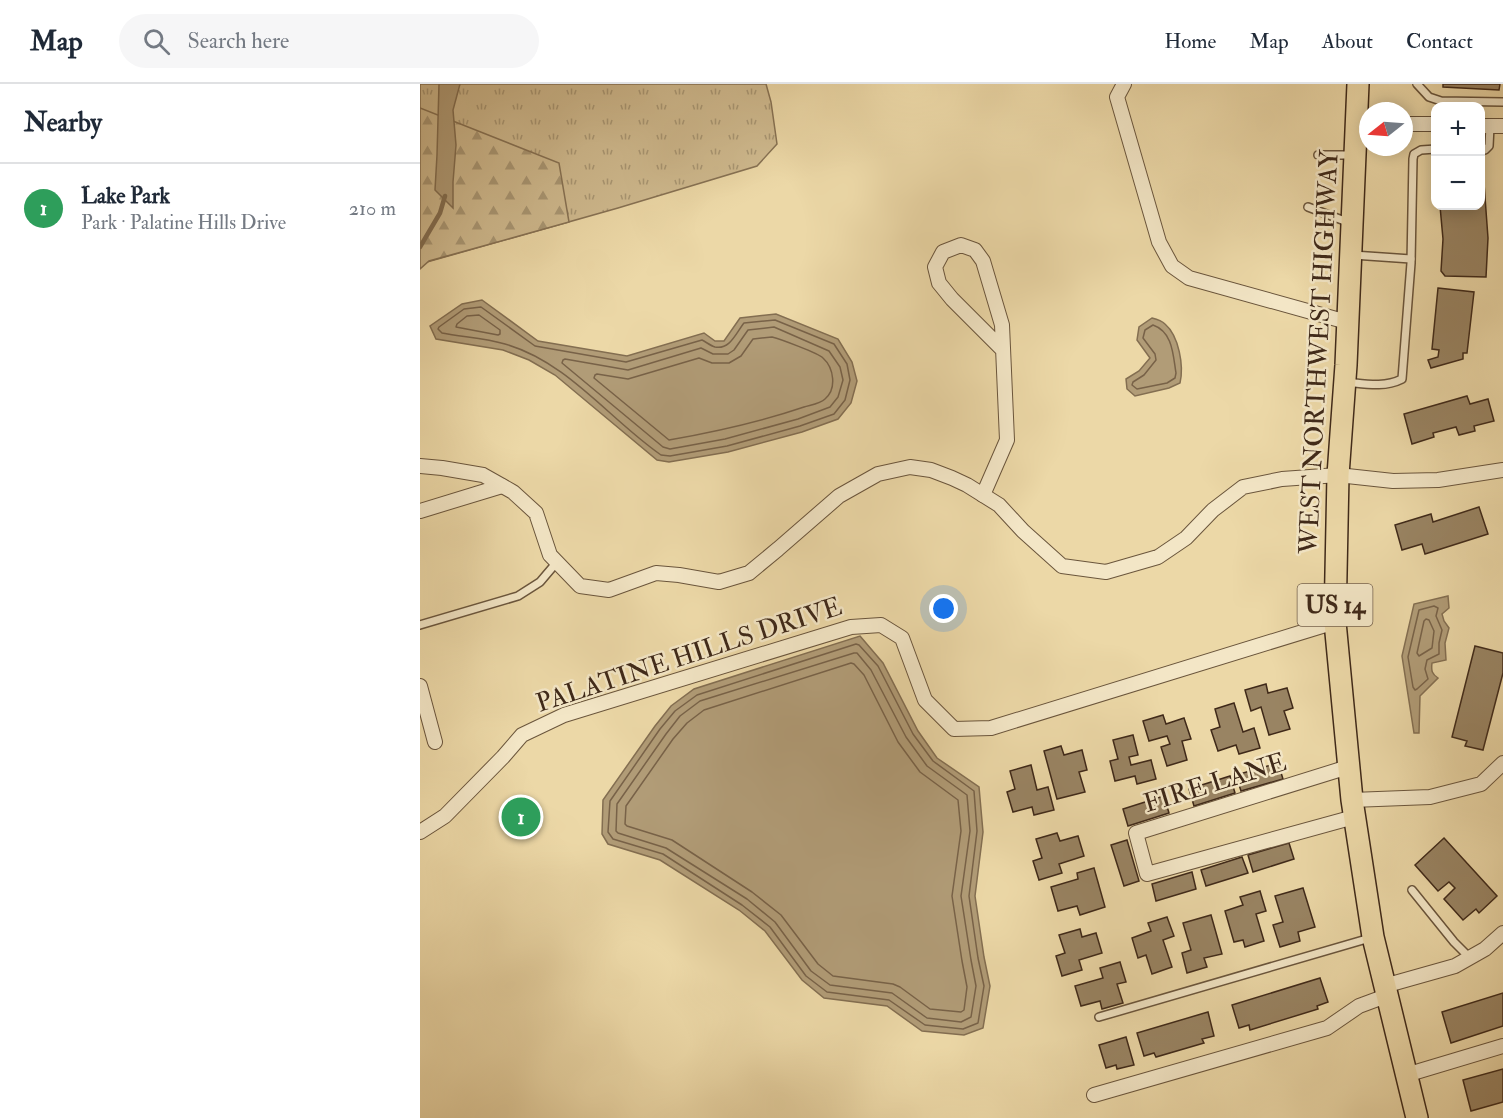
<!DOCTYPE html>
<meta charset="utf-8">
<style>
body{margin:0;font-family:"IM FELL Double Pica",serif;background:#f6f6f7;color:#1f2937}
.controls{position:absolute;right:18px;top:18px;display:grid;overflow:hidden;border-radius:12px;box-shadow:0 3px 15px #0003}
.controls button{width:54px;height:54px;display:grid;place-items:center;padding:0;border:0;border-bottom:2px solid #e0e1e3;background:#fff;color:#1f2937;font:30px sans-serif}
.compass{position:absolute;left:939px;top:18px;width:54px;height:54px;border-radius:50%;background:#fff;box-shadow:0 3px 15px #0003;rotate:253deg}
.you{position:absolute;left:524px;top:525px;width:21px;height:21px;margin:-15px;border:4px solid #fff;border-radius:50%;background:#1a73e8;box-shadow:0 0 0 9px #1a73e833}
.badge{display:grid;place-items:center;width:39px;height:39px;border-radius:50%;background:#8f2418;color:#fff;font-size:20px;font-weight:700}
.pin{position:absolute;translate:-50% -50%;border:3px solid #fff;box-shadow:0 2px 6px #0006}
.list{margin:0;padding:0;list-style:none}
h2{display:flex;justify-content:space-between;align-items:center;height:78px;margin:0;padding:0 24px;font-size:26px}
h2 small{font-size:20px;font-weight:400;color:#747a83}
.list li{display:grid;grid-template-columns:39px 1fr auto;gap:18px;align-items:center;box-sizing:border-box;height:90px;padding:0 24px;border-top:2px solid #e0e1e3}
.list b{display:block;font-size:22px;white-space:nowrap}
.list p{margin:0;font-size:20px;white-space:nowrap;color:#747a83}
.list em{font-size:20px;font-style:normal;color:#747a83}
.icon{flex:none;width:33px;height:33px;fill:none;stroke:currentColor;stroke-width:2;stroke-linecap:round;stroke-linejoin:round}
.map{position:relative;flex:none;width:1083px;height:1034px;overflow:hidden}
header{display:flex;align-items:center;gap:36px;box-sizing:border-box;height:84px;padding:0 30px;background:#fff;border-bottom:2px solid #e0e1e3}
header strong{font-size:28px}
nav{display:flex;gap:33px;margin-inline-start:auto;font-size:21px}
.search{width:420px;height:54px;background:#f6f6f7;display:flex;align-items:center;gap:15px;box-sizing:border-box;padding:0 21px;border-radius:33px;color:#747a83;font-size:22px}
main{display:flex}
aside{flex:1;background:#fff}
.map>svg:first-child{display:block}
</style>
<header>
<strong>Map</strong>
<div class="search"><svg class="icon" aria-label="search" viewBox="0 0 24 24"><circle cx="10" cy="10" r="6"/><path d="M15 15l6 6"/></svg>Search here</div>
<nav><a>Home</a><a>Map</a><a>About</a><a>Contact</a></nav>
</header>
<main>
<aside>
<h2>Nearby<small></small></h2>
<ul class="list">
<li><span class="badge" style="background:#2e9e5b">1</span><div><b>Lake Park</b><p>Park · Palatine Hills Drive</p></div><em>210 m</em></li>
</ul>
</aside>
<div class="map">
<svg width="1083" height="1034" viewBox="0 0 1083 1034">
<defs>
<pattern id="grass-tufts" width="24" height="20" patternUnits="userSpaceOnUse" patternTransform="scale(1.5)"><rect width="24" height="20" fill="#cfba8f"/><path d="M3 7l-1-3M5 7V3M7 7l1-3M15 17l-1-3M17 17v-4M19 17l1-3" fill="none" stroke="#a99774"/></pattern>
<pattern id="forest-firs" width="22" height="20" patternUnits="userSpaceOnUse" patternTransform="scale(1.5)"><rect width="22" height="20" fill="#cfba8f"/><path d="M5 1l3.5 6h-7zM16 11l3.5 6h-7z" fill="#a99774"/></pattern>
</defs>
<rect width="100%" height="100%" fill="#ecd8a7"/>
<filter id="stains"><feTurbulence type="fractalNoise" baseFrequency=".00333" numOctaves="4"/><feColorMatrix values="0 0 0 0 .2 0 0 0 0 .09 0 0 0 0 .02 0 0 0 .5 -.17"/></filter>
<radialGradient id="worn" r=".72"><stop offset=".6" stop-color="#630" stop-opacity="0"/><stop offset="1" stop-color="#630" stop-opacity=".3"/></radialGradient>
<path fill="url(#grass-tufts)" stroke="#877254" stroke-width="1.5" d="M0,0H346L351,18L357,60L337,82L198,124L0,180Z"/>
<path fill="url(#forest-firs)" stroke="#877254" stroke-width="1.5" d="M0,24L139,79L149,138L9,177L0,185Z"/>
<g fill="#b19c77" stroke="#836e51" stroke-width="1.5">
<path d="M19,0H40L33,26L36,61L33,98V124L15,106L17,71Z"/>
<path d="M62,216L118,257L207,272L284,249L295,257H304L320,234L356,230L418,255L432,278L437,297L431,319L418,335L382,348L308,368L249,378L237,376L135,291L109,276L83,266L16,255L10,242L42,220Z"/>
<path d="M732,234C736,235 742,237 745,240C759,252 764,282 760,299L749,304L715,312L707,305L706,295L719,287L730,274L717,256L719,243Z"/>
<path d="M1028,512L1029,524L1022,530L1024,537L1029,544L1025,559L1026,576L1012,579C1011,587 1012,590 1018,594L1000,612L999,649H994L982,572L994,520Z"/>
<path d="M440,552L463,579L498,647L517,674L559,703L563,748L555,812L564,873L570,902L563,944L544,951L502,947L467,922L404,914L382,896L345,847L319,826L240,776L188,760L182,750L183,716L235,642L251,622L274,605Z"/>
</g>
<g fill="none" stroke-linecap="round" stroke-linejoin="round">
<g stroke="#786248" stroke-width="1.5">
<path d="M61,223L115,262L206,278L282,256C286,258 291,262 295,263C310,266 316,249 324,239L355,236L414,260L427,280L430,296L425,316L414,330L380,342L307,362L250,372L241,371C189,335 148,278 85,260C65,254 42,253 22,249L18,245L19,243L44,225Z"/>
<path d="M59,231L80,246V250L78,251L36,243L37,240L47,232Z"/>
<path d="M733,241C753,248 753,271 756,289L755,294L747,299L717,305L712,301L713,298L724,291L736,276L735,270L723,254L725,246Z"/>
<path d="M354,243L409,267L420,283L423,296L418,313L410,323L378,335L305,355L250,365L243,363L142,279L143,276L145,275L208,286L281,264L293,270H308L314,266L328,246Z"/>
<path d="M352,253C360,255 398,269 403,274C414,284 417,305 405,315C400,320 390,321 384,323C340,338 294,348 249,356L174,294L175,291L177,290L208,295L279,274L292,279H309L321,272L333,255Z"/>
<path d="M1014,522L1018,524L1016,532L1022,546L1019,559V570L1007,576L1005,585L1008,595L997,605L995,606L993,603L988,573L999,526Z"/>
<path d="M1006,535L1009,536L1014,547L1012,564L999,572L997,569L1004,537Z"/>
<path d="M436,560L439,561L458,582L493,650L513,677L554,707L557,747L549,812L558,874L564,902L558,939L543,945L505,941L469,916L407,908L386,892L350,843L322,821L243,770L193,755L188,748L190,717L240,645L255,627L277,611Z"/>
<path d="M434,569H437L451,586L486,653L507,682L547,711L550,747L541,812L551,876L556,902L551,933L541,938L507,934L472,909L410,901L391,887L355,838L327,815L246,764L198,749L196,747L197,720L246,650L260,632L280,617Z"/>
<path d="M431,579L434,580L444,591L478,658L500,688L538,716L541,747L532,812L542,877L547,903L544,926L541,928L510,925L480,903L473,900L413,892L398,880L361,831L332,808L252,756L207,742L205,740L206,722L253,655L267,639L284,626Z"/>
</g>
<path stroke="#836e51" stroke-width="4.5" d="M0,163L20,129L25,112"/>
</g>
<g fill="#998463" stroke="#3f2919" stroke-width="1.5">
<path d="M1023,0H1080L1079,6L1023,3Z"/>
<path d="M1060,72H1062L1068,154L1066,193L1025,192L1021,187L1023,155L1020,122H1060Z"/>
<path d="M1018,204L1054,208L1047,269H1043V275L1011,284L1008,276L1018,273L1019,266L1012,265Z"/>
<path d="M1047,312L1050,320L1068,315L1074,337L1054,342L1055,347L1039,351L1036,343L1013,349L1014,353L992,360L984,330Z"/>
<path d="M1059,423L1068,450L1005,470L1002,460L982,466L975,441L1011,430L1013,438Z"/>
<path d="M1055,562L1083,569V589L1063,666L1045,662L1047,657L1032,653Z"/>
<path d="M846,600L848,609L867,604L873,624L864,627L870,645L849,651L841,623L831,627L825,606Z"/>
<path d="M814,619L823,648L834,644L840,664L819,670L816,661L798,667L791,646L800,643L795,625Z"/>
<path d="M743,631L746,640L764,634L771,655L762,657L767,676L747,682L741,663L750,660L747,652L729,657L723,637Z"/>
<path d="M713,651L718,671L709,673L711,681L731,676L736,695L717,700L715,692L695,697L690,677L698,675L693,656Z"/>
<path d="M641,662L644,671L662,666L667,686L659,688L665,708L637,715L624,667Z"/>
<path d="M858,679L863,695L821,707L816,691Z"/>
<path d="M611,681L617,706L628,703L634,726L614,731L612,723L593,728L587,708L595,705L590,687Z"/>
<path d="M810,692L815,709L774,722L769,705Z"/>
<path d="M744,712L749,729L708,742L703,725Z"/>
<path d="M637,749L640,757L658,752L664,772L639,780L642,789L619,796L613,777L622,774L616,755Z"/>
<path d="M1024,754L1077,812L1059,829L1056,825L1043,836L1024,815L1035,804L1029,798L1018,807L995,781Z"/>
<path d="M707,756L719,797L704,802L691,761Z"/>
<path d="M869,759L874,775L833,788L828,771Z"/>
<path d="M822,773L828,789L786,802L781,786Z"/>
<path d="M674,784L685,823L660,831L657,822L638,827L631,803L658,795L657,789Z"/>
<path d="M772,788L776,805L736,817L732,800Z"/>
<path d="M883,804L895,843L878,848L880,857L860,863L853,841L863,838L855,812Z"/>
<path d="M840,807L846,827L836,830L844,857L825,863L823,856L814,858L805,827L823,821L820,813Z"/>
<path d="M791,831L802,870L784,874L787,883L767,889L762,869L771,866L763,839Z"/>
<path d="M747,833L754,852L743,856L752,883L732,890L726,871L718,874L712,854L731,847L728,839Z"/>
<path d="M660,845L662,853L676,849L682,869L659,876L662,886L642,892L636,872L645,869L639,851Z"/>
<path d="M700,878L706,898L697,900L703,919L682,925L680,917L661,922L655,902L683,894L680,884Z"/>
<path d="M900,894L908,918L897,922L898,925L830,946L829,941L819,944L812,921Z"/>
<path d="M1083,909V942L1031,959L1022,928Z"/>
<path d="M788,928L794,952L782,955L784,959L736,973L734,969L724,972L717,949Z"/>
<path d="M706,953L714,981L697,985L696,981L686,984L679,961Z"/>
<path d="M1083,985V1018L1051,1027L1043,996Z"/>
</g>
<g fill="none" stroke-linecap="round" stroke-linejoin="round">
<defs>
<g id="service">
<path d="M997,0L1009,13L1021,17L1083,18"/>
<path d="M1060,66H1065L1069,62L1070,42"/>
<path d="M898,71H931"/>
<path d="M888,123L930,139"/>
<path d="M933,171L991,175"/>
<path d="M927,298C946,300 964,304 982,295L991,179L993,75L994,70L1001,66L1016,65"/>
<path d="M0,541L98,512L120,498L137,478"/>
<path d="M992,806L1034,858L1050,874"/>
<path d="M679,933L950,854"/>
</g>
<g id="minor">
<path d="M704,0L697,13L739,158L752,182L769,194L927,238"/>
<path d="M984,40H1016"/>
<path d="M1060,42H1083"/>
<path d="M0,382L22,384L63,391L93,408L116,429L130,471L160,502L189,506L236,489L259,491L299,498L329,489L358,465L419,412L458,390L490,383L511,386L532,394L547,401L579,421L603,447L642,482L686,488L738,473L766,454L793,426L823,403L862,395L918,391L973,397L1018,396L1083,386"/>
<path d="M563,411L587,356L582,241L563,177L555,166L541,161L523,168L515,183L519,199L532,215L583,266"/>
<path d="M0,427L82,402"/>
<path d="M0,602L15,658"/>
<path d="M928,683L716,749L727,790L934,733"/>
<path d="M932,716L1010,713L1061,700L1083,679"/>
<path d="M0,748L25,732L83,673L102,651L144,631L431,543L461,541L482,554L505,616L534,645L571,644L915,538"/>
<path d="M964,902L1035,882L1065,865L1083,849"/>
<path d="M986,991L1083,962"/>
<path d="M674,1011L907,944L939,922L966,912"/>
</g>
<path id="primary" d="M938,0L926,281L918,391L915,538L932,716L953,853L997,1034"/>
</defs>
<use href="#service" stroke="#6a553c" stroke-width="10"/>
<use href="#minor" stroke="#6a553c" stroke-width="16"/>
<use href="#primary" stroke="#3f2919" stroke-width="24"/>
<use href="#service" stroke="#f3e6c6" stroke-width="7"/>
<use href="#minor" stroke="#f3e6c6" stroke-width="14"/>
<use href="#primary" stroke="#ecd8a7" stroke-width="21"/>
</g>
<g text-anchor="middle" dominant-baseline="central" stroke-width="5" stroke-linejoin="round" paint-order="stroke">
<rect fill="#f3e6c6" stroke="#75624d" stroke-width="1.5" x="877.5" y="500" width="75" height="42" rx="4.5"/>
<g font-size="24" font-weight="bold" fill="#3f2919">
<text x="915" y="521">US 14</text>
</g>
<g font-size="26" fill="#3f2919" stroke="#f3e6c6">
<text transform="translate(899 268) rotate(-87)">WEST NORTHWEST HIGHWAY</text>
<text transform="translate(269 571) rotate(-18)">PALATINE HILLS DRIVE</text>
<text transform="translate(795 699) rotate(-17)">FIRE LANE</text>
</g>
</g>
<rect width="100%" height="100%" filter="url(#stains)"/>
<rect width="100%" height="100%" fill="url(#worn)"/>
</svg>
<div class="controls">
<button>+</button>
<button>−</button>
</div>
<svg class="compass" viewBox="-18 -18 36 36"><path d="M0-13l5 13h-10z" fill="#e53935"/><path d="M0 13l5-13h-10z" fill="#747a83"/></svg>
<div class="you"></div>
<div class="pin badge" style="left:101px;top:733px;background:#2e9e5b">1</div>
</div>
</main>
